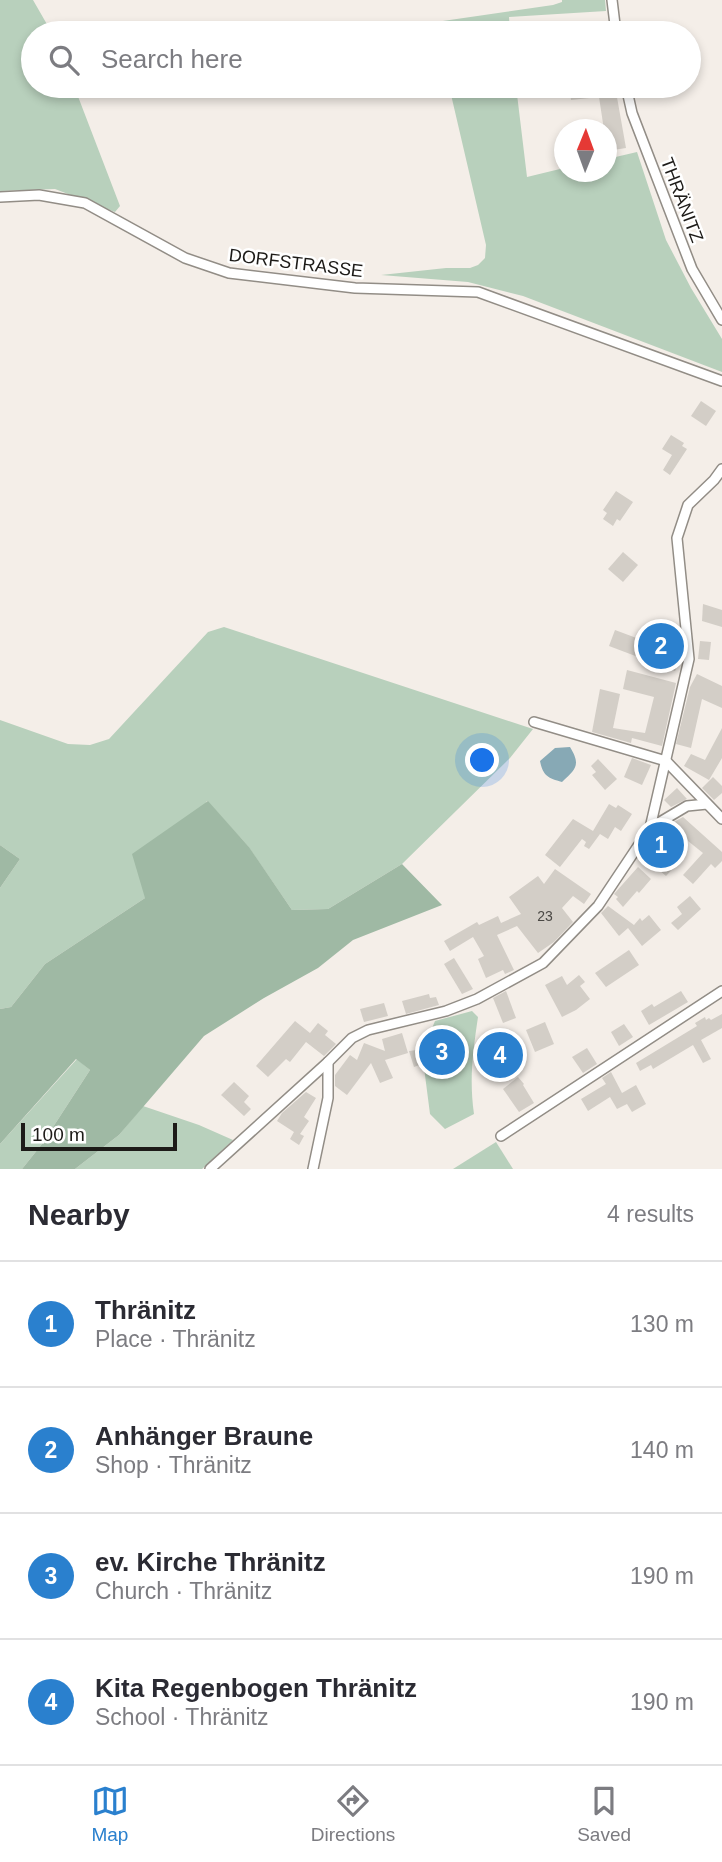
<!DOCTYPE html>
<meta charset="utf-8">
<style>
body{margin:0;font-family:Arial,sans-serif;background:#f7f7f7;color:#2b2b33}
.compass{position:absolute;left:554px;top:119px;width:63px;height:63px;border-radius:50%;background:#fff;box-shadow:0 4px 10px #0003;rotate:1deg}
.scale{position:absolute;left:21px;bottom:18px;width:156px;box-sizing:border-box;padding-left:7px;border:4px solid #1d1b18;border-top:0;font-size:19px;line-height:24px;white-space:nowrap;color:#1d1b18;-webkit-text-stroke:5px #fff;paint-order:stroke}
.you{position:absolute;left:483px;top:761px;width:24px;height:24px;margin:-18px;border:5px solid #fff;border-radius:50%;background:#1a73e8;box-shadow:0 0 0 10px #1a73e833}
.badge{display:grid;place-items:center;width:46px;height:46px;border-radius:50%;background:#2a80ce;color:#fff;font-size:23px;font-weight:700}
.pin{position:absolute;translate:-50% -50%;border:4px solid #fff;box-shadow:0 2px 7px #0006}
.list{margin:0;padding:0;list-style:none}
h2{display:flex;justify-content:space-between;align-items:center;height:91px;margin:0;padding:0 28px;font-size:30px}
h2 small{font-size:23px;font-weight:400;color:#7c7c81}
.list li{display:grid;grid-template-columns:46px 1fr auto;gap:21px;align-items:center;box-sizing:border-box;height:126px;padding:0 28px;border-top:2px solid #e1e1e2}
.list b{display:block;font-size:26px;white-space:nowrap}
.list p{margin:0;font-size:23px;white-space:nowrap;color:#7c7c81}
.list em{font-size:23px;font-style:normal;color:#7c7c81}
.icon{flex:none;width:38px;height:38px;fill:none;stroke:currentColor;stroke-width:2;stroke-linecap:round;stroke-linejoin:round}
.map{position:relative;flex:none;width:722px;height:1169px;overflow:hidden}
.search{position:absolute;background:#fff;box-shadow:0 4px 10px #0003;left:21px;right:21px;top:21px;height:77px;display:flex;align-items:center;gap:18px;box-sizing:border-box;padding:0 24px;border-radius:38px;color:#7c7c81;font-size:26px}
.sheet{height:595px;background:#fff}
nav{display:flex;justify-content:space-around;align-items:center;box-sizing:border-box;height:98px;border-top:2px solid #e1e1e2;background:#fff;font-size:19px;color:#7c7c81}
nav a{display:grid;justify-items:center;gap:4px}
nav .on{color:#2a80ce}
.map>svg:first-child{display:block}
</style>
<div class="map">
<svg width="722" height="1169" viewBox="0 0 722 1169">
<rect width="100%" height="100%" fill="#f4eee8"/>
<g fill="#b8d0bc">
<path d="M0,0H33L52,33H33V86H74L120,206L115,212L55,189L0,191Z"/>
<path d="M562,0H605L606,11L509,17L510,33H438L436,22L553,5L562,2Z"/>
<path d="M449,86H516L527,177L564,168V172H606L607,159L637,152L666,240L691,288L722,339V372L523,296L468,282L381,275L446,268H470L478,265L485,258L486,245Z"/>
<path d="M224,627L533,729L510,758L402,864L328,909L292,910L248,846L207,801L145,898L45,964L11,1007L0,1009V888L20,859L0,845V720L68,744L90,745L109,739L208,632Z"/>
<path d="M472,1011L478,1017C473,1051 469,1079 474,1114L445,1129L430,1114L422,1052L435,1021Z"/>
<path d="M77,1059L90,1070L42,1144L22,1169H0V1144Z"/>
<path d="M143,1106L199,1125L233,1140L202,1169H75L119,1135Z"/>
<path d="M496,1142L513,1169H453Z"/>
</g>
<g fill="#9fb9a4">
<path d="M208,801L249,847L292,910L328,909L402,864L442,905L353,940L318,968L264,998L204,1036L119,1135L75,1169H22L42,1144L90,1070L76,1059L0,1144V1009L11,1007L45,964L145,898L132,854Z"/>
<path d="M0,845L20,859L0,888Z"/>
</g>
<path fill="#87a9b5" d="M570,747C581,765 576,769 562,782C548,778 543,776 540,761L555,748Z"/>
<g fill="#d3cec7">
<path d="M569,86H615L626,148L607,151L606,130H604L599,97L571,100Z"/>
<path d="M701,401L716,411L706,426L691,416Z"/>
<path d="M671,435L684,443L682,446L687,449L670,475L663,470L672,455L662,449Z"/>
<path d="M616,491L633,502L620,521L617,519L613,526L603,519L607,513L603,510Z"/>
<path d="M623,552L638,565L623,582L608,569Z"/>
<path d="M703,604L722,610V627L702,621Z"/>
<path d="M615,630L666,649L668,644L681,649L680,657L661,656L678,664L675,671L609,646Z"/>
<path d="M700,641L711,642L709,660L698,659Z"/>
<path d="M627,670L676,683L662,746L632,738L631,743L592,732L600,689L620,694L613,728L645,733L654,697L623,689Z"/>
<path d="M697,674L722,686V708L702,699L691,748L676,744L690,687Z"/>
<path d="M722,728V758L709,780L684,766L691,754L705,760Z"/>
<path d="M632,758L651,765L642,785L624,777Z"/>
<path d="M598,759L617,779L605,790L592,775L596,772L591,766Z"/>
<path d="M713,777L722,786V793L714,800L702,788Z"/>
<path d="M677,788L687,799L671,807L664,800Z"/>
<path d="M609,804L616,808L618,805L632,814L621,831L615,827L608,839L600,834L589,849L584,846L586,842L582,839L560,867L545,855L573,819L593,831Z"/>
<path d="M683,817L722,852V861L715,868L711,864L693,884L683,875L703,853L678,833L664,849L679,862L666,876L659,870L663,867L646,853L672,823Z"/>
<path d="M638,867L651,879L639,893L637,891L623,907L616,899L618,897L614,894Z"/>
<path d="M555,869L591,894L584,904L573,896L562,908L573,922L554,942L538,953L517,926L497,935L514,970L505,974L503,970L486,978L478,959L484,956L473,937L450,951L444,941L477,922L479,925L498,916L501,923L521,914L509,897L538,876L544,884Z"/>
<path d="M690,896L701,909L678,930L671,923L682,914L677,907Z"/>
<path d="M608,906L634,925L640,918L642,921L649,915L661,930L642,946L628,928L619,936L601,913Z"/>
<path d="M629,950L639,965L606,987L595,973Z"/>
<path d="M454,958L473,989L462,994L444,964Z"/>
<path d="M579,975L585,982L580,986L590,999L576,1010L562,1017L545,985L562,976L567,985Z"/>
<path d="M506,991L516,1018L503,1023L493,998Z"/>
<path d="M681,991L688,1002L649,1025L641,1011L652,1004L654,1007Z"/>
<path d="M429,994L430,998L436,997L439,1005L406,1014L402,1001Z"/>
<path d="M384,1003L388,1016L364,1022L360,1009Z"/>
<path d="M722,1014V1028L701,1040L711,1059L703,1063L693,1045L653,1069L651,1065L640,1071L636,1063L697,1026L695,1023L705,1017L706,1020L709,1018L711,1020Z"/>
<path d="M295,1021L310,1033L318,1023L328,1031L325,1035L336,1044L324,1056L306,1042L290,1062L286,1059L268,1077L256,1066Z"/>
<path d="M545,1022L554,1044L535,1052L526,1030Z"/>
<path d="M624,1024L633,1037L619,1046L611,1032Z"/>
<path d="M402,1033L408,1053L385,1060L393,1078L380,1083L371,1063L347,1095L335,1086V1075L350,1055L357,1060L364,1043L385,1051L382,1039Z"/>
<path d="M455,1045V1047L460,1046L461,1055L456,1056L457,1059L425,1063L414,1067L409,1051Z"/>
<path d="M509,1045L516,1061L494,1071L487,1054Z"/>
<path d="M587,1048L597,1064L583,1073L572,1057Z"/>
<path d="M611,1072L622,1093L636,1085L646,1104L632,1112L627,1104L617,1109L610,1097L588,1111L581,1099L606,1084L602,1078Z"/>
<path d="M518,1077L524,1084L523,1085L534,1103L519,1112L503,1089Z"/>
<path d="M234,1082L249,1096L244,1102L251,1109L244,1116L221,1095Z"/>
<path d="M306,1092L316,1098L304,1117L309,1121L300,1134L304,1136L299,1145L290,1139L294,1132L277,1121L282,1113Z"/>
</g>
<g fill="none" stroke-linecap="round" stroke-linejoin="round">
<defs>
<g id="street">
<path d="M612,0L616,33"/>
<path d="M626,86L632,113L692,269L722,320"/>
<path d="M0,197L39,195L85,203L185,258L229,273L355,288L478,292L722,381"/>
<path d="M534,722L666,761L722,819"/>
<path d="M650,828L687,806L707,804"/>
<path d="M501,1136L722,991"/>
<path d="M210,1169L328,1062L352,1038L368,1030L446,1011L477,999L543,963L598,906L650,828L689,659L677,538L688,505L714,480L722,469"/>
<path d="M313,1169L328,1098V1062"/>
</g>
</defs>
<use href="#street" stroke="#928d86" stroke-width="12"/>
<use href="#street" stroke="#fff" stroke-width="9"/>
</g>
<g text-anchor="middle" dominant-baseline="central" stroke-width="5" stroke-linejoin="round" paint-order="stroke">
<g font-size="14" fill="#4a4844">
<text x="545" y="916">23</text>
</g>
<g font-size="18" fill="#1d1b18" stroke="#fff">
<text transform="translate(682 200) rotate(69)">THRÄNITZ</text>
<text transform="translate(296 263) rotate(7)">DORFSTRASSE</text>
</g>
</g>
</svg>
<svg class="compass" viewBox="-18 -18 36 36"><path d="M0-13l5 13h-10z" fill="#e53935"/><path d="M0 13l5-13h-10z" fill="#7c7c81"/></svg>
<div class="scale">100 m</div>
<div class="you"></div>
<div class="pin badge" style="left:661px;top:845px">1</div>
<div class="pin badge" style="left:661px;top:646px">2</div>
<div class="pin badge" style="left:442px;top:1052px">3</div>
<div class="pin badge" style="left:500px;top:1055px">4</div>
<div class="search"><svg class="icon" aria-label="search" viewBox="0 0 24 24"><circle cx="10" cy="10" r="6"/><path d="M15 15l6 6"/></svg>Search here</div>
</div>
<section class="sheet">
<h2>Nearby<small>4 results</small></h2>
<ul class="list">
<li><span class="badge">1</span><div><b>Thränitz</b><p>Place · Thränitz</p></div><em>130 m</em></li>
<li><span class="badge">2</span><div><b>Anhänger Braune</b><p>Shop · Thränitz</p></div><em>140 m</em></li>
<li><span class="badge">3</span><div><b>ev. Kirche Thränitz</b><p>Church · Thränitz</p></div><em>190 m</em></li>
<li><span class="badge">4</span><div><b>Kita Regenbogen Thränitz</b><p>School · Thränitz</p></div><em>190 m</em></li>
</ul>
</section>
<nav>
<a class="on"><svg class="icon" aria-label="map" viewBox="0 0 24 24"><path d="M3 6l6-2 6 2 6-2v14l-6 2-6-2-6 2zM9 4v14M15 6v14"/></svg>Map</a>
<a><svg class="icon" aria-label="directions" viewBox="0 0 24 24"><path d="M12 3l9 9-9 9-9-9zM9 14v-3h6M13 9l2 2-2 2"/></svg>Directions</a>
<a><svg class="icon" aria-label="saved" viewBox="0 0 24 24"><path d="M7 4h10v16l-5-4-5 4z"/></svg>Saved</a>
</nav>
